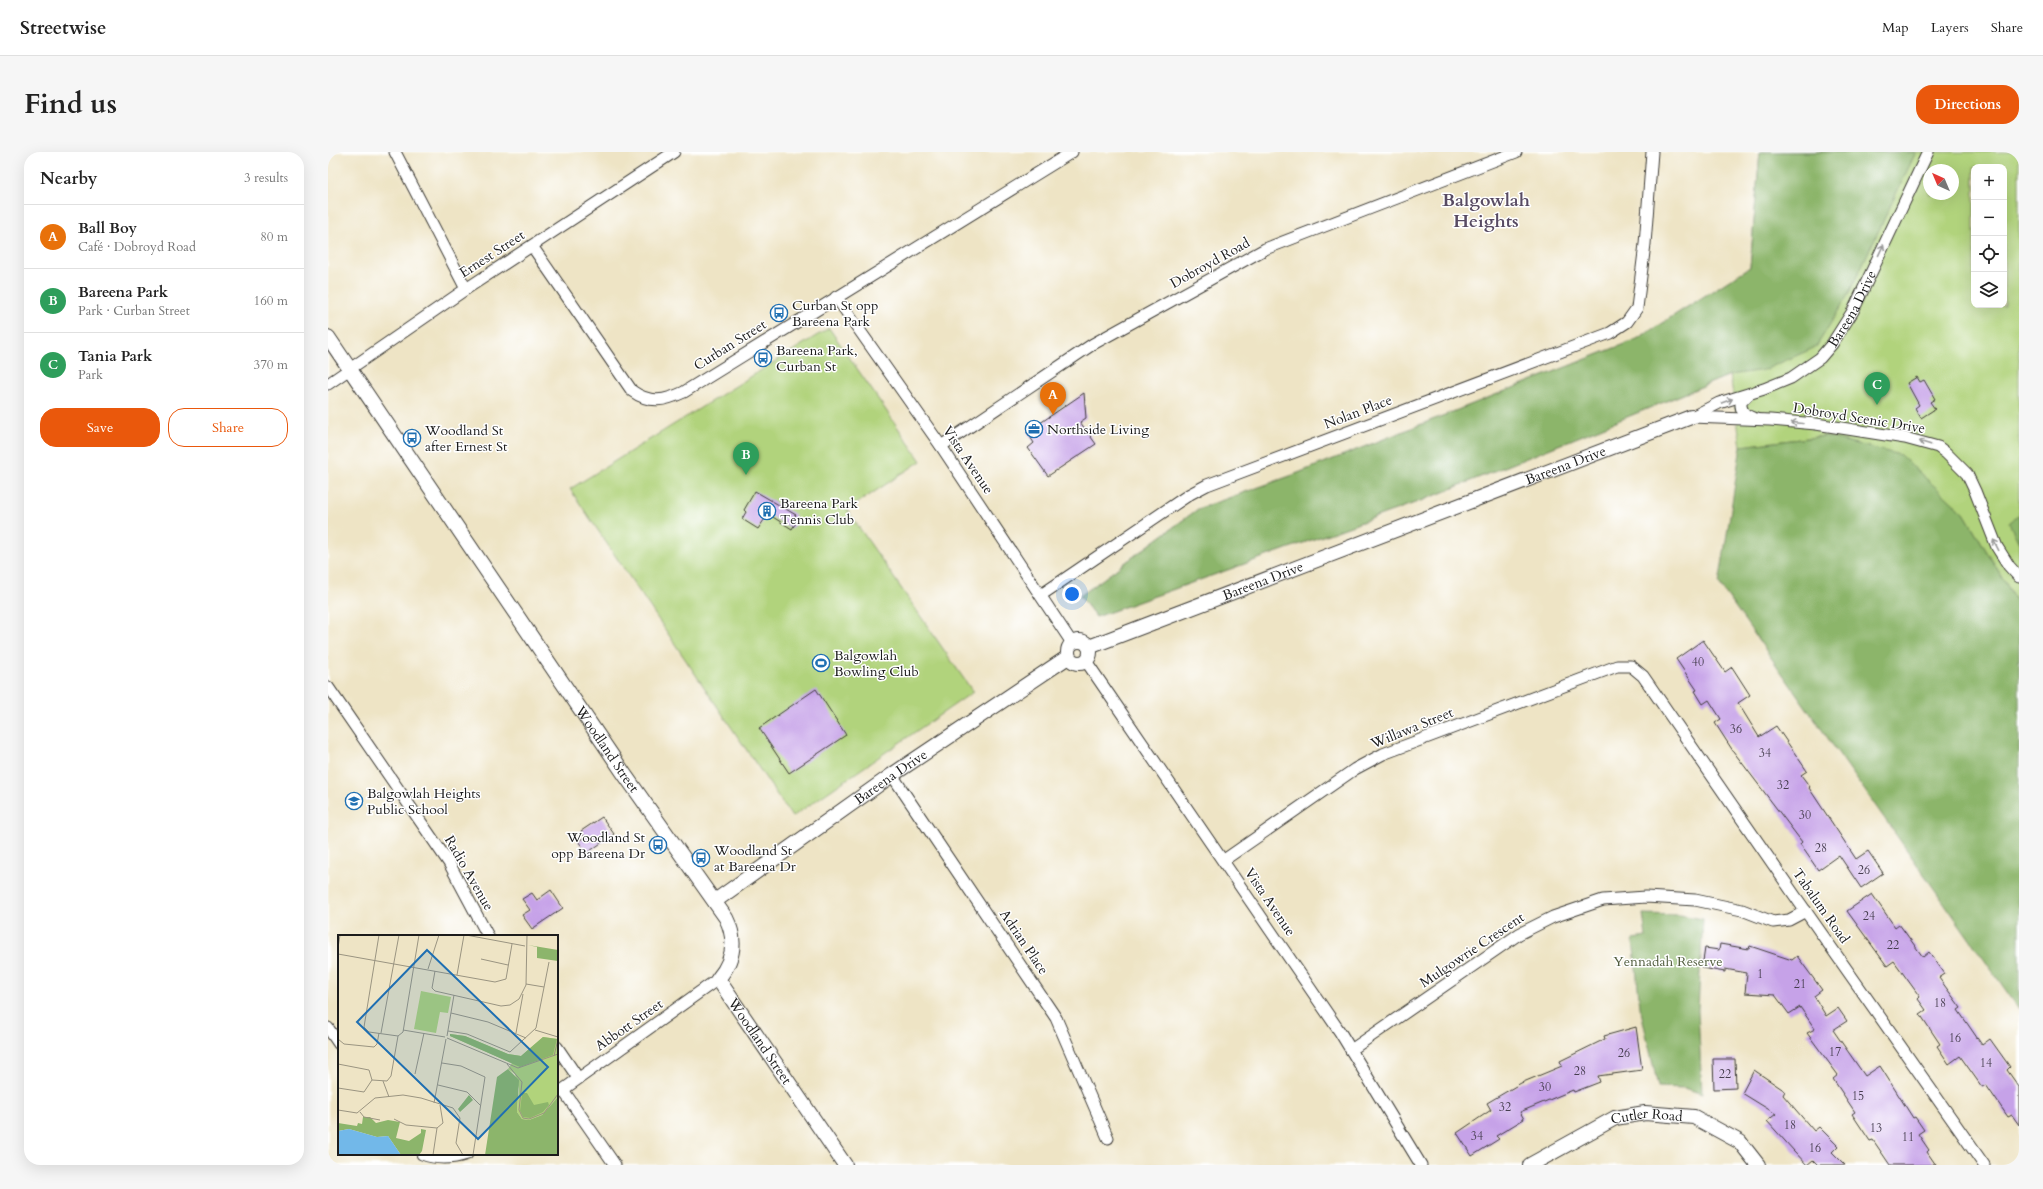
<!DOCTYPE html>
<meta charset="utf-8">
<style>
body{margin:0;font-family:Cardo,serif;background:#f6f6f6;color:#222}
.controls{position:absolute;right:12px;top:12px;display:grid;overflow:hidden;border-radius:8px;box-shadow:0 4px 16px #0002}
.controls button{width:36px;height:36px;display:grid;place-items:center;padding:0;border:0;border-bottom:1px solid #e0e0e0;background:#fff;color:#222;font:20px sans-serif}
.compass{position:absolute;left:1595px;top:12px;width:36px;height:36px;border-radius:50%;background:#fff;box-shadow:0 4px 16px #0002;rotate:316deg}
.you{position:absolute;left:744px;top:442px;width:14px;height:14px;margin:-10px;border:3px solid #fff;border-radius:50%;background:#1a73e8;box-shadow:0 0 0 6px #1a73e833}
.badge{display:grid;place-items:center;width:26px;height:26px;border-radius:50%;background:#ea580c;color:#fff;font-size:13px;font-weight:700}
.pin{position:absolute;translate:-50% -33px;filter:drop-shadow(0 1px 2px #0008)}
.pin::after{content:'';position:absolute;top:21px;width:14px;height:12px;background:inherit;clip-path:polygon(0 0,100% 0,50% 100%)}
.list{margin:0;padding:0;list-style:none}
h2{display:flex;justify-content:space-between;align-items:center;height:52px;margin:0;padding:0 16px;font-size:17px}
h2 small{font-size:13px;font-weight:400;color:#767676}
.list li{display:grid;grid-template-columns:26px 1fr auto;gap:12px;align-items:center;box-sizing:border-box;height:64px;padding:0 16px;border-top:1px solid #e0e0e0}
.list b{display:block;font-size:15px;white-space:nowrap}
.list p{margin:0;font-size:13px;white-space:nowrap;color:#767676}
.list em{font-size:13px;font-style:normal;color:#767676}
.actions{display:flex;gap:8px;padding:12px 16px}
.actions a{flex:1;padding:9px 0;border:1px solid #ea580c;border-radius:16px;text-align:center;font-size:14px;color:#ea580c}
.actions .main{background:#ea580c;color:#fff}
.icon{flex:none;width:22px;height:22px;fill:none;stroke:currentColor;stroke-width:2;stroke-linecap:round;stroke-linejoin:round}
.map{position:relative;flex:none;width:1691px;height:1013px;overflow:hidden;border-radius:16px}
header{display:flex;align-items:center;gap:24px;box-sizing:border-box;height:56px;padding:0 20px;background:#fff;border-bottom:1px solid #e0e0e0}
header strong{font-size:19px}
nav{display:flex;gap:22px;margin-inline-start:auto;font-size:14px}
.intro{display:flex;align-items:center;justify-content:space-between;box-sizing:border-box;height:96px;padding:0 24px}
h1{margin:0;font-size:28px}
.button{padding:10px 18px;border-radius:16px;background:#ea580c;color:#fff;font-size:14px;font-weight:700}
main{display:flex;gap:24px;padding:0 24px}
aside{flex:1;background:#fff;border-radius:16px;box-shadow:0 4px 16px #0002}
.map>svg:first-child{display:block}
</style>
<header>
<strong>Streetwise</strong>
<nav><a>Map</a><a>Layers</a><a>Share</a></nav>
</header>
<div class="intro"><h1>Find us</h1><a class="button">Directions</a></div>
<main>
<aside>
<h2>Nearby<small>3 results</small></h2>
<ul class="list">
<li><span class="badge" style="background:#e8710a">A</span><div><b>Ball Boy</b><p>Café · Dobroyd Road</p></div><em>80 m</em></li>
<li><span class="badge" style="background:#2e9e5b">B</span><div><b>Bareena Park</b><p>Park · Curban Street</p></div><em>160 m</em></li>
<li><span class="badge" style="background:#2e9e5b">C</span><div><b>Tania Park</b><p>Park</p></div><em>370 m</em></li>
</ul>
<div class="actions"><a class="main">Save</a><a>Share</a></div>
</aside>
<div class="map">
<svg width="1691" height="1013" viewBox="0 0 1691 1013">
<rect width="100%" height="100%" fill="#fff"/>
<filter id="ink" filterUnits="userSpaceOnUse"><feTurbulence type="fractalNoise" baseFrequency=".025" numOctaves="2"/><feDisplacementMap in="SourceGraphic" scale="8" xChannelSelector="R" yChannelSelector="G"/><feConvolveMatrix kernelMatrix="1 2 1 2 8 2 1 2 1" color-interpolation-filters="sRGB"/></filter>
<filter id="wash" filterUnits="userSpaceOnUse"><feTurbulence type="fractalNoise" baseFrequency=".012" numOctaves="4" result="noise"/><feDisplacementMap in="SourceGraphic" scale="16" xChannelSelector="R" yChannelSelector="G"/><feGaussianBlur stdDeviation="0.9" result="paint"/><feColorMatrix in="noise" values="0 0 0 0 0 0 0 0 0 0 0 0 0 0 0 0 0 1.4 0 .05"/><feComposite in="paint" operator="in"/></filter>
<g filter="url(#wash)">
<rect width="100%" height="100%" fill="#eee4c5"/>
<g fill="#b1d37b" stroke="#66784c" fill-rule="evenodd">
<path d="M1432,0H1691V454L1636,361L1497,284L1413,294L1402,223L1098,347L768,465L752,444L870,357L965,323L1309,187L1422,115ZM1646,15H1676V153H1646ZM1601,18H1625V42H1601Z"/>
<path d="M501,176L593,309L519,358L645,540L464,665L242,337Z"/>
</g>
<g fill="#8cb56b" stroke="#546844">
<path d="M1432,0H1588L1520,143L1488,195L1436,218L1402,223L1098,347L768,465L752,444L870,357L965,323L1309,187L1422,115Z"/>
<path d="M1497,284L1572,303L1636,361L1691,454V857L1391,432L1413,294Z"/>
<path d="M1691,363V391L1681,371Z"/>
<path d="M1315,762L1352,763L1375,767L1370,858L1374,942L1357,936L1330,935L1312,855L1305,787L1318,785Z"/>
</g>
<g id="blocks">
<g fill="#c6a2e8">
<path d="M1589,225L1592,230L1596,228L1607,247L1602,250L1607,257L1593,266L1587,256L1591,253L1579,231Z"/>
<path d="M756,241L758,266L752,270L768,292L720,324L700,296L706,291L699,280Z"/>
<path d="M427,339L468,363L466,365L470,367L464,377L440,362L430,377L414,367L418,360L416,358Z"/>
<path d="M1375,488L1397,520L1404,515L1422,543L1410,551L1431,585L1448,574L1479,619L1473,623L1482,635L1481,636L1528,707L1540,699L1555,721L1533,736L1511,703L1490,718L1472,692L1474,690L1405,599L1387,571L1393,567L1381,548L1375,552L1367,539L1369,538L1348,507Z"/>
<path d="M488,537L518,583L461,621L431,576Z"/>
<path d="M274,665L286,682L259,701L250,689L257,685L253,679Z"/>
<path d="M223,738L235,756L204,777L194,763L202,758L194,747L204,741L209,748Z"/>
<path d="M1544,742L1567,775L1571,772L1595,805L1601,800L1617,822L1611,826L1633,856L1630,858L1654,893L1662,887L1682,915L1679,918L1691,935V973L1684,963L1680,965L1658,933L1654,935L1632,904L1621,912L1609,894L1612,892L1592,862L1598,858L1590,847L1592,845L1566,809L1559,814L1519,759Z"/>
<path d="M1392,792L1421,797L1422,794L1464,808L1469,804L1494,838L1486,844L1498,864L1510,856L1519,869L1505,878L1537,924L1552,914L1585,966L1587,965L1596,978L1590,982L1601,998L1599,1000L1608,1013H1562L1545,988L1542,989L1524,962L1527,960L1505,927L1510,923L1479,881L1487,877L1472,855L1461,862L1447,843L1417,841L1419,821L1397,817V820L1374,816L1377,796L1391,798Z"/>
<path d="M1308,875L1314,918L1270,924L1272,930L1246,940L1245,938L1192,960L1196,967L1168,984L1171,987L1144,1004L1129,981L1163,958L1159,951L1193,931L1234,914L1232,909L1277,887L1276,884Z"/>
<path d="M1385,907H1407L1408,936L1386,937Z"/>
<path d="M1426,918L1457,939L1455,943L1486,979L1491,975L1510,994L1504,1000L1517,1013H1490L1485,1008L1479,1013L1466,999L1439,969L1448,962L1414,941Z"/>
</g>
</g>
</g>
<g filter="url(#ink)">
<use href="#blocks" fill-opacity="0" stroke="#3c3a35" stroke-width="1"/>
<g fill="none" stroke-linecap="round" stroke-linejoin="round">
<defs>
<g id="minor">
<path d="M67,0L138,137"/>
<path d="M204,94L304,239C322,252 337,249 356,240L744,0"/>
<path d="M508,145L613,294L744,491"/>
<path d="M0,232L138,137L346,0"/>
<path d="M1421,242L1413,250C1412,261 1419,264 1428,267"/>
<path d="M1363,265L1442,268L1488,272L1577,286L1610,295L1618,301L1639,322L1647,339L1669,395L1681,414L1691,425"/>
<path id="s1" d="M1364,265L1391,251L1436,237L1463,226L1492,206L1504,192L1525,159L1600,0"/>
<path d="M613,294L765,192L937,97L1188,0"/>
<path d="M713,443L862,342L879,333L1282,181L1299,170L1309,156L1317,92L1324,0"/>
<path d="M758,509L1012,880L1093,1013"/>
<path d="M0,535L121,711L160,784"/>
<path d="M564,623L728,866L780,986"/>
<path d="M896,708L1027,617L1055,602L1289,514H1303L1315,524L1467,744L1656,1013"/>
<path d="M0,876L11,892"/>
<path d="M229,895L250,926"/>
<path d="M1023,898L1191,782L1225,765L1275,748L1318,745L1367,748L1414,758L1445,770L1461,768L1478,759"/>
<path d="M235,938L287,1013"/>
<path d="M229,942L390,827"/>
<path d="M94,1002C110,1008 124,1007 139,1002"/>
</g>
<g id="tertiary">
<path id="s2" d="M0,185L297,623L398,766C409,788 406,808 390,827L517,1013"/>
<circle cx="751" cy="500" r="11"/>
<path id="s3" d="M761,495L1363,265"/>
<path id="s4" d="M387,749L564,623L740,505"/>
<path id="s5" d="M1202,1013L1287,966L1317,961L1366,965L1412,990L1430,1013"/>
</g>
</defs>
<use href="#minor" stroke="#3c3a35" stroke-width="13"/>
<use href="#tertiary" stroke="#3c3a35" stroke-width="16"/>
<use href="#minor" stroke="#fff" stroke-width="11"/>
<use href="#tertiary" stroke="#fff" stroke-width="14"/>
</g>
<defs><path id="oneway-shaft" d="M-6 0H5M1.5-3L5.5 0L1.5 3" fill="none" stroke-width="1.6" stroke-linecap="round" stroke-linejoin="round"/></defs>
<g stroke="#999">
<use href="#oneway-shaft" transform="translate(1553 98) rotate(-65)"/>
<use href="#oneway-shaft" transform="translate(1399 249) rotate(-20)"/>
<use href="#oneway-shaft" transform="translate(1469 271) rotate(-175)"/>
<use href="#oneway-shaft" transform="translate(1597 291) rotate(-162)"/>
<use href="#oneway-shaft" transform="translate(1668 393) rotate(-117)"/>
</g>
</g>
<defs>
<symbol id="bus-ring" viewBox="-11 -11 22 22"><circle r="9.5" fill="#fff" stroke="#1f6fb2" stroke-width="1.5"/><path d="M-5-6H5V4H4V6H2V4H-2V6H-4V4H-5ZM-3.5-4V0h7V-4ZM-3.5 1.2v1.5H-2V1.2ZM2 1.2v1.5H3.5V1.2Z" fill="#1f6fb2"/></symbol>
<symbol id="office-ring" viewBox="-11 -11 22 22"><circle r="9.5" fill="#fff" stroke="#1f6fb2" stroke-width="1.5"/><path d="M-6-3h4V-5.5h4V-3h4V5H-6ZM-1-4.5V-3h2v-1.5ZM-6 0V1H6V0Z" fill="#1f6fb2"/></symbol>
<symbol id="building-ring" viewBox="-11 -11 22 22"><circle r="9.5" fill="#fff" stroke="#1f6fb2" stroke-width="1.5"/><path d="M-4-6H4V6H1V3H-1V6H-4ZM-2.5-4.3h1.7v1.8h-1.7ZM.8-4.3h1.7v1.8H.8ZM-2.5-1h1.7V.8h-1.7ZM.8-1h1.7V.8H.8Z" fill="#1f6fb2"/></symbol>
<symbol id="stadium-ring" viewBox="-11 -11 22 22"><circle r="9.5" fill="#fff" stroke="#1f6fb2" stroke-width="1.5"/><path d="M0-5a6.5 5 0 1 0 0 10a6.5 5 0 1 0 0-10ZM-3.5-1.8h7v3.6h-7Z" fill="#1f6fb2"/></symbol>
<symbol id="school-ring" viewBox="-11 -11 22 22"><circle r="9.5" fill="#fff" stroke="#1f6fb2" stroke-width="1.5"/><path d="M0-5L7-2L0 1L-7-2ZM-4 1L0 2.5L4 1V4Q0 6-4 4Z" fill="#1f6fb2"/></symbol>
</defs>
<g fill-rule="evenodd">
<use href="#bus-ring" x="441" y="151" width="20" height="20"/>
<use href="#bus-ring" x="425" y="196" width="20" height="20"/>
<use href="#office-ring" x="696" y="267" width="20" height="20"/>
<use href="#bus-ring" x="74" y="276" width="20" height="20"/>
<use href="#building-ring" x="429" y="349" width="20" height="20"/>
<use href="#stadium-ring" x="483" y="501" width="20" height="20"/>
<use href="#school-ring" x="16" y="639" width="20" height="20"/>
<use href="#bus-ring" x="320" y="683" width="20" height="20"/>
<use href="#bus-ring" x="363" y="696" width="20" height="20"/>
</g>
<g text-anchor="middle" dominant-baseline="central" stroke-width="3" stroke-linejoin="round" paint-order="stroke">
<g font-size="12" fill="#463e4f">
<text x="1370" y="510">40</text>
<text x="1408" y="577">36</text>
<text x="1437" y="601">34</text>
<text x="1455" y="633">32</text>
<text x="1477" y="663">30</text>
<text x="1493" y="696">28</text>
<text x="1536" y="718">26</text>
<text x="1541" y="764">24</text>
<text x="1565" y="793">22</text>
<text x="1432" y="822">1</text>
<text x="1472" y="832">21</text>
<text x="1612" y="851">18</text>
<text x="1627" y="886">16</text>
<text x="1507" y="900">17</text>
<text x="1296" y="901">26</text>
<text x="1658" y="911">14</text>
<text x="1252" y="919">28</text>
<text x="1397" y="922">22</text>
<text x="1217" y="935">30</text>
<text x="1530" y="944">15</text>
<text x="1177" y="955">32</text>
<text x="1462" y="973">18</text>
<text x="1548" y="976">13</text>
<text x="1149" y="984">34</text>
<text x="1580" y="985">11</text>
<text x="1487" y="996">16</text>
</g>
<g font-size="14" fill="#1c1c1c" stroke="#fff">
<text transform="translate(164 102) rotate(-33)">Ernest Street</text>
<text transform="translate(882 111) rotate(-29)">Dobroyd Road</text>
<text stroke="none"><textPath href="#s1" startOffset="201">Bareena Drive</textPath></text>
<text transform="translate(402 193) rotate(-32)">Curban Street</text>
<text transform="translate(1030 260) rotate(-21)">Nolan Place</text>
<text transform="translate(1531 266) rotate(9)">Dobroyd Scenic Drive</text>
<text transform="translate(640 308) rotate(56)">Vista Avenue</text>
<text stroke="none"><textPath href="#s3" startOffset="510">Bareena Drive</textPath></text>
<text stroke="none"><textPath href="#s3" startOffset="186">Bareena Drive</textPath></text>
<text transform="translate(1084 576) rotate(-22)">Willawa Street</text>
<text stroke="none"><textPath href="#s2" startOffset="498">Woodland Street</textPath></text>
<text stroke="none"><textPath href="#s4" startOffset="215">Bareena Drive</textPath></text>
<text transform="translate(141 721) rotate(60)">Radio Avenue</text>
<text transform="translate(942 750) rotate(56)">Vista Avenue</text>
<text transform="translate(1493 754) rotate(55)">Tabalum Road</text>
<text transform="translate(696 790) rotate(56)">Adrian Place</text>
<text transform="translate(1144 798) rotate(-34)">Mulgowrie Crescent</text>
<text transform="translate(301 873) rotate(-35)">Abbott Street</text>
<text stroke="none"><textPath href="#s2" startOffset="845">Woodland Street</textPath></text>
<text stroke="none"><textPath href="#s5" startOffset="129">Cutler Road</textPath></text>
</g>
<g font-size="14" fill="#1c1c1c" stroke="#fff" text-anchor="start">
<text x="464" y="153">Curban St opp<tspan x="464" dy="16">Bareena Park</tspan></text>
<text x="448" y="198">Bareena Park,<tspan x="448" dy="16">Curban St</tspan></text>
<text x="719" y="277">Northside Living</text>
<text x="97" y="278">Woodland St<tspan x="97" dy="16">after Ernest St</tspan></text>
<text x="452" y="351">Bareena Park<tspan x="452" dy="16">Tennis Club</tspan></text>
<text x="506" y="503">Balgowlah<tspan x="506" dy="16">Bowling Club</tspan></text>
<text x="39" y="641">Balgowlah Heights<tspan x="39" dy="16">Public School</tspan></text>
<text x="317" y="685" text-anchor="end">Woodland St<tspan x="317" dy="16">opp Bareena Dr</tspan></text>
<text x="386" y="698">Woodland St<tspan x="386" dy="16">at Bareena Dr</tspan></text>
</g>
<g font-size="14" fill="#505c3d" stroke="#fff">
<text x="1340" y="809">Yennadah Reserve</text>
</g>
<g font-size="18" font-weight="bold" fill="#584b63" stroke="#fff">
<text x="1158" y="48">Balgowlah<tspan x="1158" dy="21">Heights</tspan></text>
</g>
</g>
<g transform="translate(10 783)">
<rect width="220" height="220" fill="#eee4c5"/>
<path d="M83,56L113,62L110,78L102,77L98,98L76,94ZM112,99L127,101L170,119L183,121L205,102L220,104V162L204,180L191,185L184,184L179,177L181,154L177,139L170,134L174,128L112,101Z" fill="#b1d37b"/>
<path d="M190,10L220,15V26L199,23V12ZM112,99L127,101L170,119L183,121L205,102L219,104L215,120L182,132L112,101ZM170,134L181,145L179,177L184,184L191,185L204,180L220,162V220H147L159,142ZM184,158H189L196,170L210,167L211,170L205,177L192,183L185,182L182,176ZM131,160L135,165L122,177L120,174ZM25,182H32L38,188L50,185L62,187L58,203L71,206L83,198V194L88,195L84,216L81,220H63L50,201L39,202L11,194L0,196V188L19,191L20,188L24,189Z" fill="#8cb56b"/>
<path d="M11,194L39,202L50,201L63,220H0V196Z" fill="#72b8e9"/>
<path fill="none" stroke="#9a9481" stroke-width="1" d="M41,0L26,92L31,97L60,101M128,0L187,11M0,13L2,0M0,19L157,47L168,44L174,9M143,24L170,30M90,34L101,0M97,36L94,53L97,56L163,71L172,70L181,64L188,50L189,0M119,40L126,0M188,49L206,52M113,78L150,87L188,103M65,95L107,102M197,95L220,102M110,96L129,99L172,117L198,93L211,27M43,98L61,0M178,98L185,59M109,101L116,60M109,103L180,133L220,119M0,104L6,109L36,112L39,109L41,98M216,121L220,104M104,128L123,131L147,142L135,220M0,129L31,135L34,145M169,129L184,147L181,175L185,183L191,184L206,178L220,159M77,139L86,98M34,145L49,146L53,141L60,101L65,97L81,0M45,146L51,162M100,150L129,157L143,171M0,153L26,157L34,145M96,168L108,104M0,175L19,178L37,163L65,160L83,163L115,173L122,183L118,208L125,220M22,177L26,182L42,185M56,184L68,190L99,193M95,220L99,193L105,188L102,170"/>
<path fill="#1f6fb2" fill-opacity="0.15" stroke="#1f6fb2" stroke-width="2" d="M89,15L210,132L140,204L19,87Z"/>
<rect width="220" height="220" fill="none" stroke="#1c1c1c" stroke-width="2"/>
</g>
</svg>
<div class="controls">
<button>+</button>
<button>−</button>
<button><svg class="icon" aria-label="locate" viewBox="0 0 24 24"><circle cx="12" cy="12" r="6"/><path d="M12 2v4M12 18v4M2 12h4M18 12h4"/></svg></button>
<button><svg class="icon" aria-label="layers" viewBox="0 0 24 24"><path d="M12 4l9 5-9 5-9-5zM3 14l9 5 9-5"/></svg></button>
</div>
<svg class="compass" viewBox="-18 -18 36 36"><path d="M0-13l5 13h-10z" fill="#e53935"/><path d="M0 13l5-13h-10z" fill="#767676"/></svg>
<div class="you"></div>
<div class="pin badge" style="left:725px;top:263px;background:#e8710a">A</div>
<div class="pin badge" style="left:418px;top:323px;background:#2e9e5b">B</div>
<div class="pin badge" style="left:1549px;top:253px;background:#2e9e5b">C</div>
</div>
</main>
